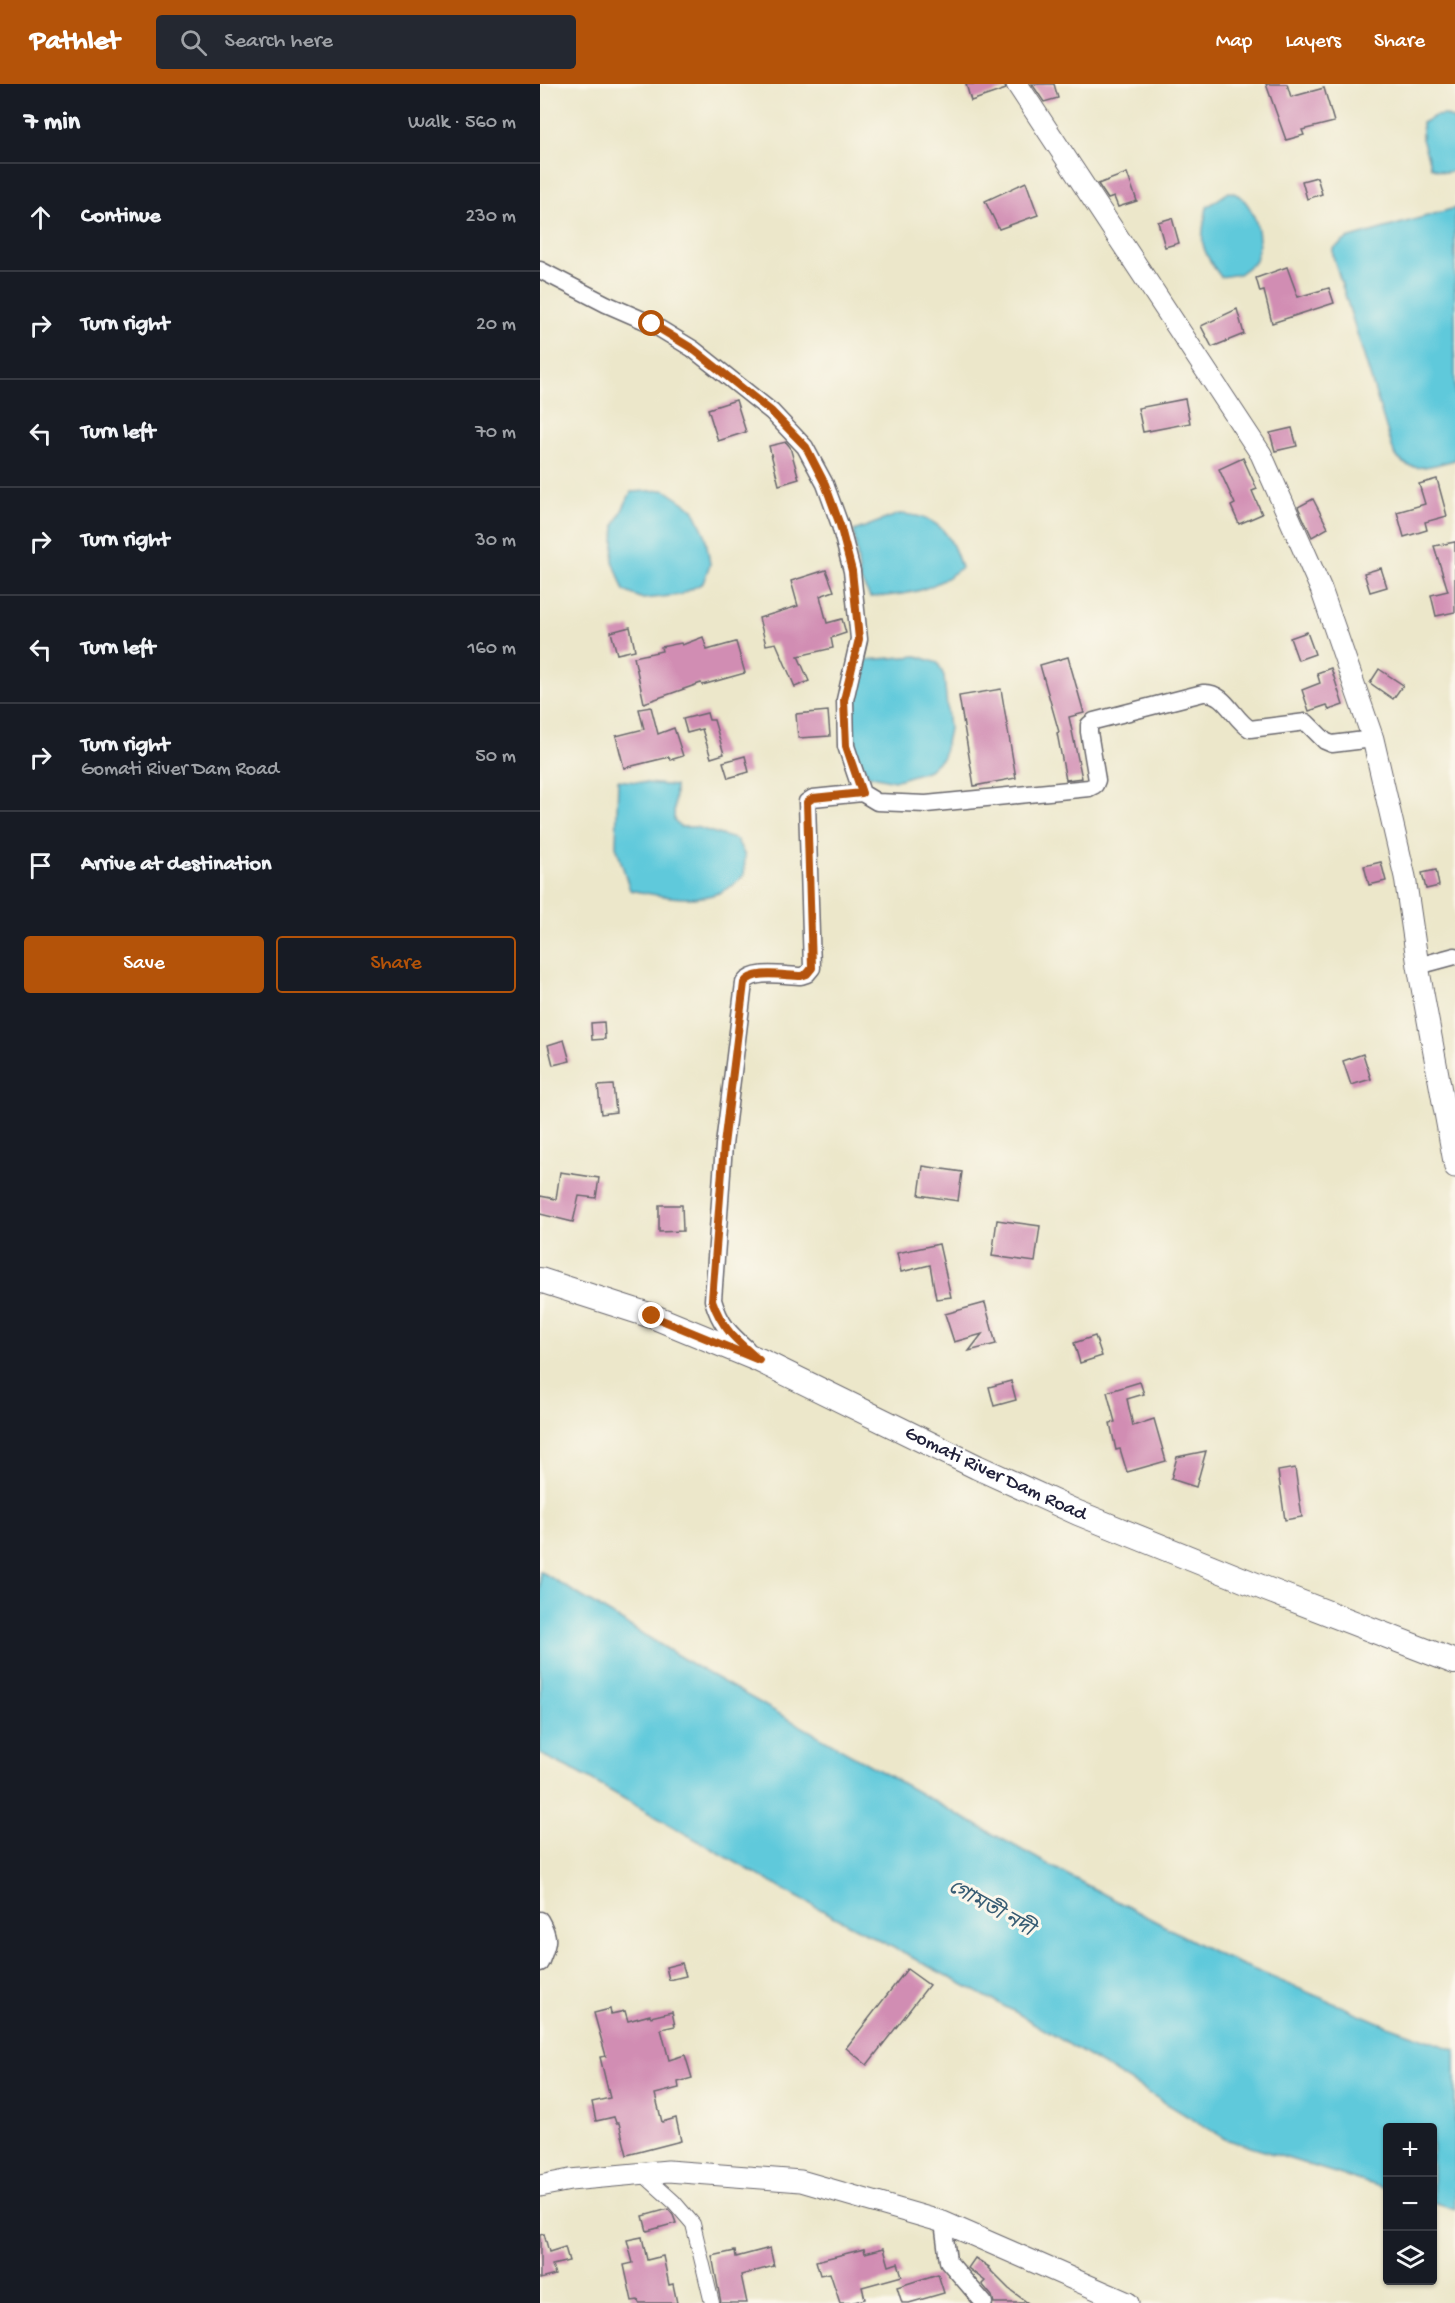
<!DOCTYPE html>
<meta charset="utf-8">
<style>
body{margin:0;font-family:"Gochi Hand","Noto Sans Bengali",sans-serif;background:#242831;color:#f1f3f6}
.controls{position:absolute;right:18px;bottom:18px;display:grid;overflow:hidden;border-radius:6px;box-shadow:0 2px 4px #0004}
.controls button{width:54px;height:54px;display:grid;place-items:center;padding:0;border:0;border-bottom:2px solid #363941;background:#171b24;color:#f1f3f6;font:30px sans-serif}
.stop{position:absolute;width:18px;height:18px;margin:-14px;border:4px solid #b45309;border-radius:50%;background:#fff}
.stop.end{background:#b45309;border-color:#fff;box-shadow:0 2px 6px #0008}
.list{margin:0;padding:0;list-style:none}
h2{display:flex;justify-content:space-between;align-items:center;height:78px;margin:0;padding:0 24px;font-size:26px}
h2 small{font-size:20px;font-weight:400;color:#9ea1a6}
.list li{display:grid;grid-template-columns:39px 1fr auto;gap:18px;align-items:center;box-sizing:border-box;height:108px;padding:0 24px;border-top:2px solid #363941}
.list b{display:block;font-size:22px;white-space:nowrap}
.list p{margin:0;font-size:20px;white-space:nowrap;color:#9ea1a6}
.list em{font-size:20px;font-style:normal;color:#9ea1a6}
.actions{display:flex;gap:12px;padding:18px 24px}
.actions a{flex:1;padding:14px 0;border:2px solid #b45309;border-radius:6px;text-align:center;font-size:21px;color:#b45309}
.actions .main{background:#b45309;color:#fff}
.icon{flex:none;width:33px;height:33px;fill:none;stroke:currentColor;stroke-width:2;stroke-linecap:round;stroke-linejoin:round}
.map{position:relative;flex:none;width:915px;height:2219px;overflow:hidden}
header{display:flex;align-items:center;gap:36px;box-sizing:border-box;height:84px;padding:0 30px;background:#b45309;color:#fff}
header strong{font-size:28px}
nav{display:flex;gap:33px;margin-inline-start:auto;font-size:21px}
.search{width:420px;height:54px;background:#242831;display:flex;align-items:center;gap:15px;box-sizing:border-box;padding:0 21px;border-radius:6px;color:#9ea1a6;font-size:22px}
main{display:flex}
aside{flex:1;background:#171b24}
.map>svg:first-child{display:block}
</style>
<header>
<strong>Pathlet</strong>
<div class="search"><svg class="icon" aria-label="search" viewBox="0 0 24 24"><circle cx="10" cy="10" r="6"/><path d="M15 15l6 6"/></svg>Search here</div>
<nav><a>Map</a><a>Layers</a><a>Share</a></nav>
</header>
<main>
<aside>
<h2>7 min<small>Walk · 560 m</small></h2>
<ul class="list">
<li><svg class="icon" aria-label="ahead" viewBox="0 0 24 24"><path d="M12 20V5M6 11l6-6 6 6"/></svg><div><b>Continue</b></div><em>230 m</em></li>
<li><svg class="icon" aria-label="right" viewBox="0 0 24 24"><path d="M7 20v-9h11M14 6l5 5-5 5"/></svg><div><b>Turn right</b></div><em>20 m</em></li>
<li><svg class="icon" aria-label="left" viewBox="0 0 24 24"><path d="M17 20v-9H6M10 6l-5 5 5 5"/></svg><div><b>Turn left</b></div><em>70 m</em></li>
<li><svg class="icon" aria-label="right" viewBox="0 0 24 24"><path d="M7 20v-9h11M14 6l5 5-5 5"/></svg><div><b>Turn right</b></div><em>30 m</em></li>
<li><svg class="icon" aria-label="left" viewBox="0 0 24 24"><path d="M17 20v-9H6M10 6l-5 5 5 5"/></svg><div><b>Turn left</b></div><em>160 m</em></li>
<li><svg class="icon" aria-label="right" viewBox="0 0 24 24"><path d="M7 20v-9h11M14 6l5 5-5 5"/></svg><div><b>Turn right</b><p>Gomati River Dam Road</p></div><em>50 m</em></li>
<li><svg class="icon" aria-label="arrive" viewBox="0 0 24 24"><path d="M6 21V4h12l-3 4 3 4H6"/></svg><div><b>Arrive at destination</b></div></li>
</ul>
<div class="actions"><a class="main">Save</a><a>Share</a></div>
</aside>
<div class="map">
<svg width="915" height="2219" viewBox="0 0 915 2219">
<rect width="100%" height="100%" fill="#fbf7ec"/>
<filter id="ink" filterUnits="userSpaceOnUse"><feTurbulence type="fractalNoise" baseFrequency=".0167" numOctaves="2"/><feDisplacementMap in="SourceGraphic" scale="12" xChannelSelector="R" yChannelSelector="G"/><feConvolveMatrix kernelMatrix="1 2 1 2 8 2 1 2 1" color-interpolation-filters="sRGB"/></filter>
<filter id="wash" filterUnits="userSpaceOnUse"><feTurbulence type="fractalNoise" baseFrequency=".008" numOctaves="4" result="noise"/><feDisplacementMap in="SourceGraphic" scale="24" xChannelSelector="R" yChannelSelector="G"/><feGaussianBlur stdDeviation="1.35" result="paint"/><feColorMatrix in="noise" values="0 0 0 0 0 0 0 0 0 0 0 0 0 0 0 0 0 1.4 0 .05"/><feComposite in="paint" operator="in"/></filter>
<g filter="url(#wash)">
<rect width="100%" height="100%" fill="#ece7ca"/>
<g fill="#5fc9db" stroke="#40768b" stroke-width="1.5">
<path d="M905,31L914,35L915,39V85C907,91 899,87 891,83L882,55V39L895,32Z"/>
<path d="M689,108C708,110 719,139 719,157C719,163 717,171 716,177L699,190L681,193C659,164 660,158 667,123Z"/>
<path d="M915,124V376C892,381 869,393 854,369L793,172V165L807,155Z"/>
<path d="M125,406L153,425L165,450L170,480L163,499L140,511L103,515L84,507L73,477L75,441L91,408Z"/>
<path d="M359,430C397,431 411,448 421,484C390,508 368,511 330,513L320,495L314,447Z"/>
<path d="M377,572L398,579L404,592L409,645L403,673L389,686L354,697L328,691L314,666L310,606L326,576Z"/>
<path d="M78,696L135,702L134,736L140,743H156L197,756L205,772L204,791C197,798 190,804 181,808C153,820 117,811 90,806L76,762Z"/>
<path d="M0,1487L155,1582L404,1723L522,1788L679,1871L848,1942L915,1966V2125L893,2118L892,2044H848L847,2105L685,2055L477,1929L246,1807L39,1689L0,1670Z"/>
</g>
<g id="blocks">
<g fill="#d18db3">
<path d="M426,0H464L466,5L431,17Z"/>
<path d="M492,0H514L518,14L504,18Z"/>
<path d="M726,0H747L751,13L784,4L794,38L762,46L764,51L746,56Z"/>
<path d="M587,89L597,117L578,123L574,113L568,115L558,100Z"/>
<path d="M777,93L782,110L767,115L762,97Z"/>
<path d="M486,98L498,131L459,145L445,117Z"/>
<path d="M632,134L639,159L625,163L618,138Z"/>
<path d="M747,183L758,213L789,204L794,219L732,239L724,207L720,208L716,194Z"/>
<path d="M697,225L704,250L672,263L661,242Z"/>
<path d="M645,315L650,339L603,348L598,324Z"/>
<path d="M196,316L206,348L178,357L168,325Z"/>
<path d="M752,344L757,362L735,367L730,349Z"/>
<path d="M246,358L250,363L259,395L239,401L229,362Z"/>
<path d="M703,374L717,405L712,407L722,430L699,440L691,422L695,420L679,385Z"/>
<path d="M897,395L907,432L885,438L887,446L864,453L857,428L885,420L879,400Z"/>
<path d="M773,415L788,444L772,453L758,423Z"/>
<path d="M915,458V528L896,532L891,511L908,507L894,462Z"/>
<path d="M841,484L847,503L830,508L824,489Z"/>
<path d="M286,486L294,507L280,512L287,539L302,535L306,549L291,554L293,564L258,572L269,597L255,603L236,559L226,561L219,534L258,522L251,497Z"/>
<path d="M90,543L95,566L77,570L71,548Z"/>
<path d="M767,548L775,570L758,576L750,554Z"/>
<path d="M163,553L167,566L196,558L205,589L162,601L161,599L104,619L94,573L122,567L121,563L141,559L142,561Z"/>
<path d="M528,573L544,629L529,633L542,694L526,696L517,649L519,648L500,581Z"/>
<path d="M791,584L803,621L789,626L787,621L769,627L762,606L780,599L777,589Z"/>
<path d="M839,585L863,601L853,615L830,599Z"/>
<path d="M461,605L476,694L434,702L419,612Z"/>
<path d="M111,623L118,650L134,644L143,672L130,676L129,673L84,684L76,652L104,645L99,625Z"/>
<path d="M288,627L290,652L258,654L256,630Z"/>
<path d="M167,629L169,636H174L184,670L171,674L162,645L147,649L143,635Z"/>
<path d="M205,672L209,688L188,694L183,678Z"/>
<path d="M841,778L846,797L829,801L824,782Z"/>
<path d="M896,786L899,802L886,805L882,789Z"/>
<path d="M64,938L65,955L52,956L51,939Z"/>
<path d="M24,956L30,977L13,981L8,961Z"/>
<path d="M823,970L831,995L811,1001L803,977Z"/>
<path d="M73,1001L76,1028L61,1030L58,1002Z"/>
<path d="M383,1082L422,1088L418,1117L379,1111Z"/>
<path d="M20,1088L59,1094L56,1114L39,1112L33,1138L0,1130V1112L16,1115Z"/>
<path d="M119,1121H142L143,1147L119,1148Z"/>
<path d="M457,1136L500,1142L495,1178L452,1172Z"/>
<path d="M399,1160L411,1213L396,1215L390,1181L361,1188L357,1169Z"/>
<path d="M445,1219L456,1260L429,1267L442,1250L414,1258L405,1230Z"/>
<path d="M555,1252L562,1272L540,1279L534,1259Z"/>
<path d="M471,1297L476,1316L454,1322L449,1303Z"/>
<path d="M600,1298L604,1310L587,1315L593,1342L614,1335L626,1377L587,1388L580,1365L576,1366L570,1339L575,1338L567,1308Z"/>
<path d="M666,1367L656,1403L631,1395L637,1373Z"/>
<path d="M755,1384L762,1433L745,1436L738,1387Z"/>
<path d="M142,1879L146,1892L129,1896L126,1883Z"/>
<path d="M367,1885L389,1901L327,1981L306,1964Z"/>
<path d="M70,1925L71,1930L85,1927L88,1937L110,1931L111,1933L132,1928L135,1942L121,1945L129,1976L145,1971L152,1994L138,1998L139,2004L115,2010L122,2038L136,2034L141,2057L87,2071L79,2039H76L74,2033L56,2037L52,2018L70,2014L60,1973L66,1972L54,1929Z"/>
<path d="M128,2125L133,2131L136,2139L107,2147L103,2132Z"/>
<path d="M4,2150L9,2168L25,2163L29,2177L12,2181L15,2191L0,2195V2151Z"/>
<path d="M102,2153L107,2176L123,2172L129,2201L133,2200L137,2219H99L98,2216L92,2217L84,2181L93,2179L87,2156Z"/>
<path d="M230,2164L234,2182L201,2191L207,2219H181L172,2172L195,2167L196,2173Z"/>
<path d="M344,2164L349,2182L358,2179L362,2192L322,2203L325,2215L311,2219H300L290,2189L280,2191L276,2177L324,2165L325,2169Z"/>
<path d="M435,2174L449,2183L448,2184L469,2205L488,2219H454L452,2212L442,2200L445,2197L428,2184Z"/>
<path d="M398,2190L404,2209L369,2219H362L357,2203Z"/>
</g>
</g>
</g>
<g filter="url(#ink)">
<use href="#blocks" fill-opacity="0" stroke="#69676d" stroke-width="1.5"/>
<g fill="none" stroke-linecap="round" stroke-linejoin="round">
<defs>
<path id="pedestrian" d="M103,2090L134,2118L153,2140L172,2219"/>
<g id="minor">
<path d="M0,186L66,220L112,240L153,265L232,328L265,363L285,400L300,441L312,487L319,555L305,616L306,662L322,709L337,718L386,720L549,704L555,701L557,696L549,648V641L554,637L663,609C685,607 693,635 710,645L766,638L785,657L792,660L833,655"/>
<path d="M878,882L915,872"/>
<path d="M207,1265C189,1249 180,1240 173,1216L184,1061L204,899C214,885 245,892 261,892L267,890L272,884L267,718L273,714L322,709"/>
<path d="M0,1836C11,1855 8,1859 0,1879"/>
<path d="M403,2138L408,2177L444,2219"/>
</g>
<g id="tertiary">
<path d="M477,0L721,370L781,505L833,655L865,793L878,882L915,1083"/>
<path d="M0,2102L30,2096L128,2087L261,2097L403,2138L588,2219"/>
</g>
<g id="secondary">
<path id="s1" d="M0,1196L112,1232L219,1276L437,1383L538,1429L726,1505L915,1578"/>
</g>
</defs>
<use href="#pedestrian" stroke="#69676d" stroke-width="16"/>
<use href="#minor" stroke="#69676d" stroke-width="19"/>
<use href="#tertiary" stroke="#69676d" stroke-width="23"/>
<use href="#secondary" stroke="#69676d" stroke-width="26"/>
<use href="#pedestrian" stroke="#fff" stroke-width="14"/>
<use href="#minor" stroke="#fff" stroke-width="16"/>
<use href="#tertiary" stroke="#fff" stroke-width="21"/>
<use href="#secondary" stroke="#fff" stroke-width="24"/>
</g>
</g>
<g fill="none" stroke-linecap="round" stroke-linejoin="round" filter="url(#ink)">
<path stroke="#b45309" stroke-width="8" d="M112,1232L219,1276C196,1256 182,1245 172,1216L184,1061L204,899C214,885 244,892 261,892L267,890L272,884L267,718L273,714L322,709L306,662L304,616L319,555L312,487L300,441L285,400L266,363L232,328L153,265L112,240"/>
</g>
<g text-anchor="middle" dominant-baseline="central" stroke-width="6" stroke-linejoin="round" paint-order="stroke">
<g font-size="20" fill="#22223b" stroke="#fbf7ec">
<text stroke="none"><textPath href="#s1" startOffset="496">Gomati River Dam Road</textPath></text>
</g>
<g font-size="21" font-style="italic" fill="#375c73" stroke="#fbf7ec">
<text transform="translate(450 1826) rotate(29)">গোমতী নদী</text>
</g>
</g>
</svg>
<div class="controls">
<button>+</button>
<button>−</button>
<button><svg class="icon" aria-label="layers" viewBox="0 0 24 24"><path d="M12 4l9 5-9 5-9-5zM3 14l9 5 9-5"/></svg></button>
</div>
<div class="stop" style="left:112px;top:240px"></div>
<div class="stop end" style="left:112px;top:1232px"></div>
</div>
</main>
